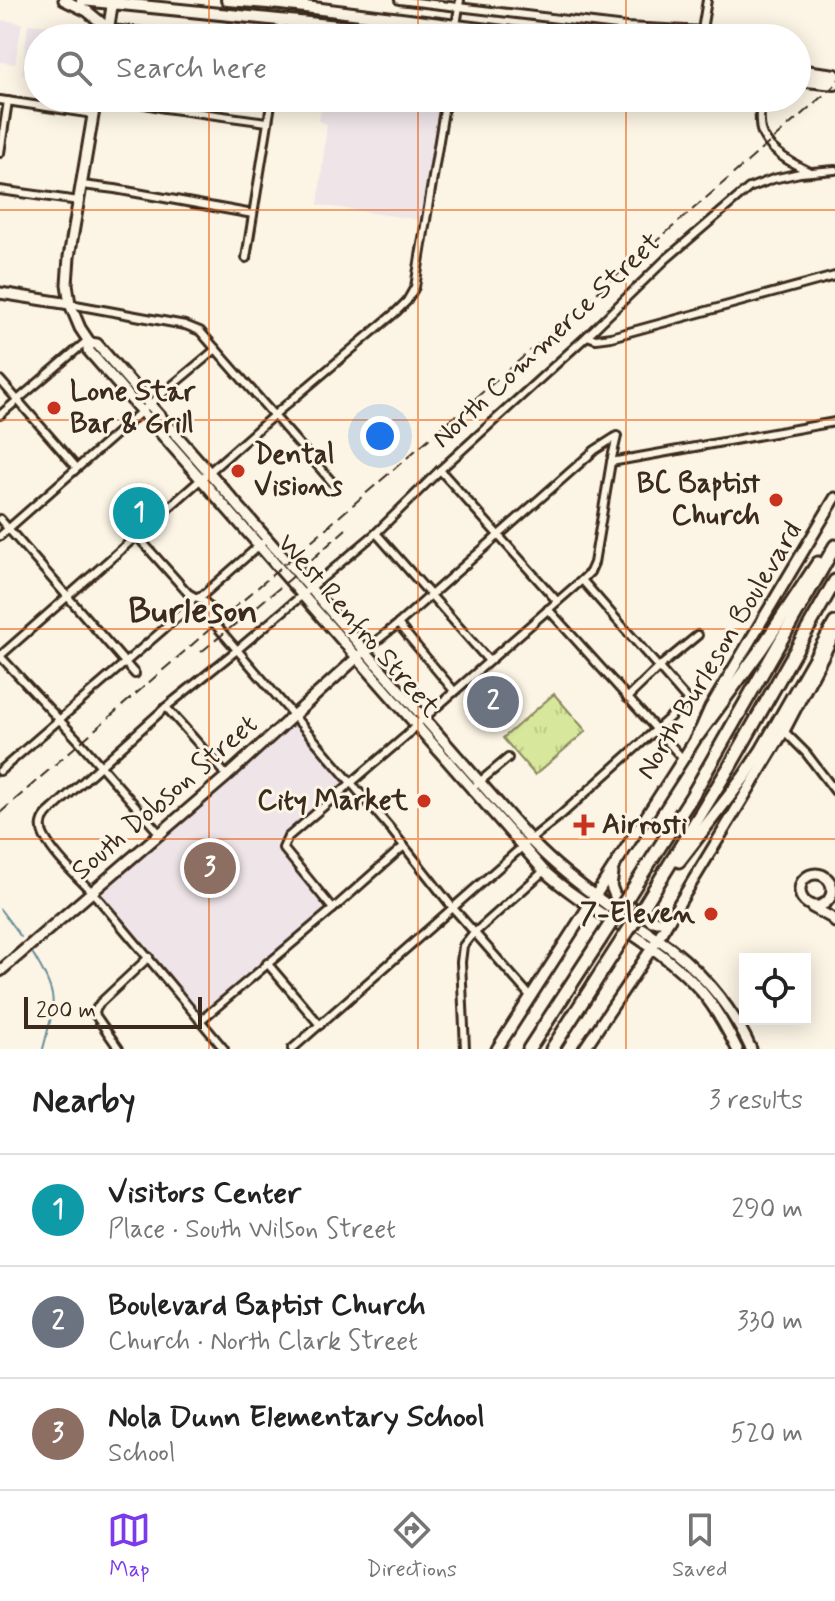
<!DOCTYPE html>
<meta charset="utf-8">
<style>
body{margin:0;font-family:Mynerve,sans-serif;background:#f6f6f6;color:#222}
.controls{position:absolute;right:24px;bottom:24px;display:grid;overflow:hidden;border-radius:0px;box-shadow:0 4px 20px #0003}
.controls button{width:72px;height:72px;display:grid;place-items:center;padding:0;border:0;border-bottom:2px solid #e0e0e0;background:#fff;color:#222;font:40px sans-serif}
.scale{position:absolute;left:24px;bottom:20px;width:178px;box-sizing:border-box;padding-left:8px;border:4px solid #3b2a1e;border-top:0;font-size:22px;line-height:28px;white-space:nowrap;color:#3b2a1e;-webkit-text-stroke:6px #fcf5e5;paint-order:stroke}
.you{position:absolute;left:380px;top:436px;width:28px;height:28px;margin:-20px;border:6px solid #fff;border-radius:50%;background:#1a73e8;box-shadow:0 0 0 12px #1a73e833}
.badge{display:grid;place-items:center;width:52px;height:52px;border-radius:50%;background:#7c3aed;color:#fff;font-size:26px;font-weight:700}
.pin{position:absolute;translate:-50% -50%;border:4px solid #fff;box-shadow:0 2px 8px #0006}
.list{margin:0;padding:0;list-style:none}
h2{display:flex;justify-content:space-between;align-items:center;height:104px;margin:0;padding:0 32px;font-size:34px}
h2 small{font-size:26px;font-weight:400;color:#767676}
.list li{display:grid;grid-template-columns:52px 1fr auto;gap:24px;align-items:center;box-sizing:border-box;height:112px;padding:0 32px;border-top:2px solid #e0e0e0}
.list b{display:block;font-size:30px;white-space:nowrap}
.list p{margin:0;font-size:26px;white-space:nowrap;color:#767676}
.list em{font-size:26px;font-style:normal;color:#767676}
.icon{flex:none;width:44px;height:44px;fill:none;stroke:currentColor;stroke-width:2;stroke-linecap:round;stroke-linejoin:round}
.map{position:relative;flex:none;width:835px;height:1049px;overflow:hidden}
.search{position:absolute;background:#fff;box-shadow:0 4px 20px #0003;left:24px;right:24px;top:24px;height:88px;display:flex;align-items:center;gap:20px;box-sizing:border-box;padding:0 28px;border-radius:44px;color:#767676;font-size:30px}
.sheet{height:440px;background:#fff}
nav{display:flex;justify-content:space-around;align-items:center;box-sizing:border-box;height:112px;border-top:2px solid #e0e0e0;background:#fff;font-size:22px;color:#767676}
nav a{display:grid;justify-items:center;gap:4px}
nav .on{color:#7c3aed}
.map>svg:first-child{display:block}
</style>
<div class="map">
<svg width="835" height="1049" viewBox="0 0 835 1049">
<defs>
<pattern id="grass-tufts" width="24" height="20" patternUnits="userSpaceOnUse" patternTransform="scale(2)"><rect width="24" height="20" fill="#d7e79b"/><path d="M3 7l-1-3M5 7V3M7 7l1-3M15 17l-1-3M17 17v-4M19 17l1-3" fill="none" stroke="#b9c685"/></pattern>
</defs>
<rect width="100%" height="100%" fill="#fcf5e5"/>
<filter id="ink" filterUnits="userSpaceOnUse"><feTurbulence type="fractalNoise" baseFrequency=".0125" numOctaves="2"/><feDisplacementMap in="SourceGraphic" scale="16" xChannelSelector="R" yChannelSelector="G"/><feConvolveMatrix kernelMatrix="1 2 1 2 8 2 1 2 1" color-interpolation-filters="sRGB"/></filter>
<g filter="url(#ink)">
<g fill="#efe5e9">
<path d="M0,20L22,23L15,64L0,62Z"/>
<path d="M28,24L132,34V38H38V76L22,75Z"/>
<path d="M322,98H441L420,220L318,205L327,124L319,121Z"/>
<path d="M292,721L346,783L275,844L328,908L201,1014L99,891Z"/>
</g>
<path fill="url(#grass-tufts)" stroke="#89885c" stroke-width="2" d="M554,694L586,731L535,775L503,738Z"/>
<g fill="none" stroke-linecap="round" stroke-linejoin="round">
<g stroke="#6a8d99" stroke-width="2">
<path d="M0,909L21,937"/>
<path d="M33,954C60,998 55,1002 43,1049"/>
</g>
<defs>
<g id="street">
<path d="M399,0L626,27L765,34L776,38"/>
<path d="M109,29L214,38"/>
<path d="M702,30L707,0"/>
<path d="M280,38L281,20"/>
<path d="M454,38L460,0"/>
<path d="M116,98L165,108L267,122"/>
<path d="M718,98C738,101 760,108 779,98"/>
<path d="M0,100L94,114"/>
<path d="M760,104C760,112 759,122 761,130C766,150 793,164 810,172"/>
<path d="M0,153L8,101"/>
<path d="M82,185L115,189L253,214"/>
<path d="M0,190L79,201"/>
<path d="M246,258L272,98"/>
<path d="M70,304L185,325L200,331L332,482"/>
<path d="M587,336L596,339L611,337L835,276"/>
<path d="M0,380L77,468"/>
<path d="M0,415L88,340"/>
<path d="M611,462L835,422"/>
<path d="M440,470L557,601"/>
<path d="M0,519L135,674"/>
<path d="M376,533L489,661"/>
<path d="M0,536L150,404L216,349"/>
<path d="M137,536L188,593L195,597"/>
<path d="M195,597C204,599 214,609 208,617L202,618L191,606V600Z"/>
<path d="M197,597L203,595L262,543"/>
<path d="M548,609L683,759"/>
<path d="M210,614L214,623L389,827L453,908L531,997"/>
<path d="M398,624L455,692"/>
<path d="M627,698L659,667L698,635"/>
<path d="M166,707L227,776"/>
<path d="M784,731L806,753L835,791"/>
<path d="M0,771L187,609L190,603"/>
<path d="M477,784L508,758"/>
<path d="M160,834L80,742L0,656L274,415L396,312L407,301L415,287L446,98"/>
<path d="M333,909L283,848L288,837L407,735L415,726L582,580L590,572L594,563L611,462L617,436L595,450L398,624L365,650"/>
<path d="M267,963L320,1025"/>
<path d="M200,1021L333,909L404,846"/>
<path d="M119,1049L96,1016L95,1011L100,1003L149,957"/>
<path d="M224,1049C183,1000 142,950 101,902C82,880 57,861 44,836C40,828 41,821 47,814L166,707L237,650L376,533L440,470L587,336L665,260L749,188L773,179L800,173L835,170"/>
<path d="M292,1049L530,840L561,815L688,701L582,580"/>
<path d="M465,1049L461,962L463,946L470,937L544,871"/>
</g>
<g id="secondary">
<path d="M64,0L87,11L109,29"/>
<path d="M107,38L113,0"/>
<path d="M96,98L69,257L67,284L70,304L80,328L90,343L88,350L544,871C593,915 657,941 701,991C716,1008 727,1029 737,1049"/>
<path d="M0,293L70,304"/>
<path d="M90,343L97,344L103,351L533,843C556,867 582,887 609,906C624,917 640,927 655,937C696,964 731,1005 751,1049"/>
<path d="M613,873L611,886L615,896L652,921H663L670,917"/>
<circle cx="816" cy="890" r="16"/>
<path d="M812,907L832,918L835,922"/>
<path d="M0,971L227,776L361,654"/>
<path d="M497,1049L683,759L698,735L710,708L835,498"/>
<path d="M584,1049L652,948L784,731L835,633"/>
</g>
<g id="primary">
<path d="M82,0L456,38"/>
<path d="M227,0L281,4L552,38"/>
<path d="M797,70L835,75"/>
<path d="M797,80L835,84"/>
</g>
<g id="highway">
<path d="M698,735L761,649L818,563"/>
<path d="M679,861L744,777L762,750L835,623"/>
<path d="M629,895L692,796L835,546"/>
<path d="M644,906L730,766L835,581"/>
<path d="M529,1049L600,940"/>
<path d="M552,1049L615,951"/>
</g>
</defs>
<use href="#street" stroke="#3b2a1e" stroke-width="12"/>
<use href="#secondary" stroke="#3b2a1e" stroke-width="15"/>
<use href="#primary" stroke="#3b2a1e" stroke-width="16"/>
<use href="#highway" stroke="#3b2a1e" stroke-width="17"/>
<use href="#street" stroke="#fcf5e5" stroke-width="6"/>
<use href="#secondary" stroke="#fcf5e5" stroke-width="9"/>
<use href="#primary" stroke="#fcf5e5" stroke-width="10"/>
<use href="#highway" stroke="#fcf5e5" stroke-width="11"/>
<g stroke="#3b2a1e" stroke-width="2" stroke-dasharray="12 6" stroke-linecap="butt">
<path d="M201,652L289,580L346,529"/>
<path d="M0,813C277,569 557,329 835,85"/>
</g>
<defs>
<g id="highway-bridge">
<path d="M600,940L629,895"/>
<path d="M615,951L644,906"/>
</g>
</defs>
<use href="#highway-bridge" stroke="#3b2a1e" stroke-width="17" stroke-linecap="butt"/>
<use href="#highway-bridge" stroke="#fcf5e5" stroke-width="11"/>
</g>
</g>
<path fill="none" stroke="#e8590c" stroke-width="2" stroke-opacity="0.55" d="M209,0V38M418,0V38M626,0V38M209,98V1049M418,98V1049M626,98V1049M0,210H835M0,420H835M0,629H835M0,839H835"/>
<g fill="#c8321e" stroke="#fcf5e5" stroke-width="3">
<circle cx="54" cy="408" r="8"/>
<circle cx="238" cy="471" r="8"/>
<circle cx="776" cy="500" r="8"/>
<circle cx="424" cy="801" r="8"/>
<path d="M580 813h8v8h8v8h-8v8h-8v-8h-8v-8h8z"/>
<circle cx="711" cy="914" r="8"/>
</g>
<g text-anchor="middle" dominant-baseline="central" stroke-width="6" stroke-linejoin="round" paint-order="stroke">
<g font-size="28" fill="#3b2a1e" stroke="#fcf5e5">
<text transform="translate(547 341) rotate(-43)">North Commerce Street</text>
<text transform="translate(358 626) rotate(49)">West Renfro Street</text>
<text transform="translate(720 651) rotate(-59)">North Burleson Boulevard</text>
<text transform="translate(165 798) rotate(-41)">South Dobson Street</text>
</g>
<g font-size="28" font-weight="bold" fill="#3b2a1e" stroke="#fcf5e5" text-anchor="start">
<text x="70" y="392">Lone Star<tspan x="70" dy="32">Bar &amp; Grill</tspan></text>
<text x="254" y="455">Dental<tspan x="254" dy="32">Visions</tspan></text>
<text x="760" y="484" text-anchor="end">BC Baptist<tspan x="760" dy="32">Church</tspan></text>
<text x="408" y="801" text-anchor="end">City Market</text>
<text x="602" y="825">Airrosti</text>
<text x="695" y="914" text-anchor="end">7-Eleven</text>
</g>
<g font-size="36" font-weight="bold" fill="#3b2a1e" stroke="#fcf5e5">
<text x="193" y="612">Burleson</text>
</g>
</g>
</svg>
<div class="controls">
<button><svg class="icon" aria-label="locate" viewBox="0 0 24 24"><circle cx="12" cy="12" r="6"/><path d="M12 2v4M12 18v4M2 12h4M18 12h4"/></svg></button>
</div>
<div class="scale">200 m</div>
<div class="you"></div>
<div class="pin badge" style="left:139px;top:513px;background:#0f9aa8">1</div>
<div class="pin badge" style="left:493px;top:702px;background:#6b7280">2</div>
<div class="pin badge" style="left:210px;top:868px;background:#8d6e63">3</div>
<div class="search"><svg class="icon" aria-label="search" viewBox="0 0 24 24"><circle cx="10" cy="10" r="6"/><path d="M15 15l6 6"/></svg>Search here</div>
</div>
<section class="sheet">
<h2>Nearby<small>3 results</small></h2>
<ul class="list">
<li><span class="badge" style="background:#0f9aa8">1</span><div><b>Visitors Center</b><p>Place · South Wilson Street</p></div><em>290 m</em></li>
<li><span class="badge" style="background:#6b7280">2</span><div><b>Boulevard Baptist Church</b><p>Church · North Clark Street</p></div><em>330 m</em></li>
<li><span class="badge" style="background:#8d6e63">3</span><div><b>Nola Dunn Elementary School</b><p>School</p></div><em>520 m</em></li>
</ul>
</section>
<nav>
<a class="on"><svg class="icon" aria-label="map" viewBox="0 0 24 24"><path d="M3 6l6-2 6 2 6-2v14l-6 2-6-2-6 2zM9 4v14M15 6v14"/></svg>Map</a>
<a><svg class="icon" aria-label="directions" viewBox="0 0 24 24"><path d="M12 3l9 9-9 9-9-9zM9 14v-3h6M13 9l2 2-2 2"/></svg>Directions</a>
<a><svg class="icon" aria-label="saved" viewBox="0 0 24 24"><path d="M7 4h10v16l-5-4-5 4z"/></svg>Saved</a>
</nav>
